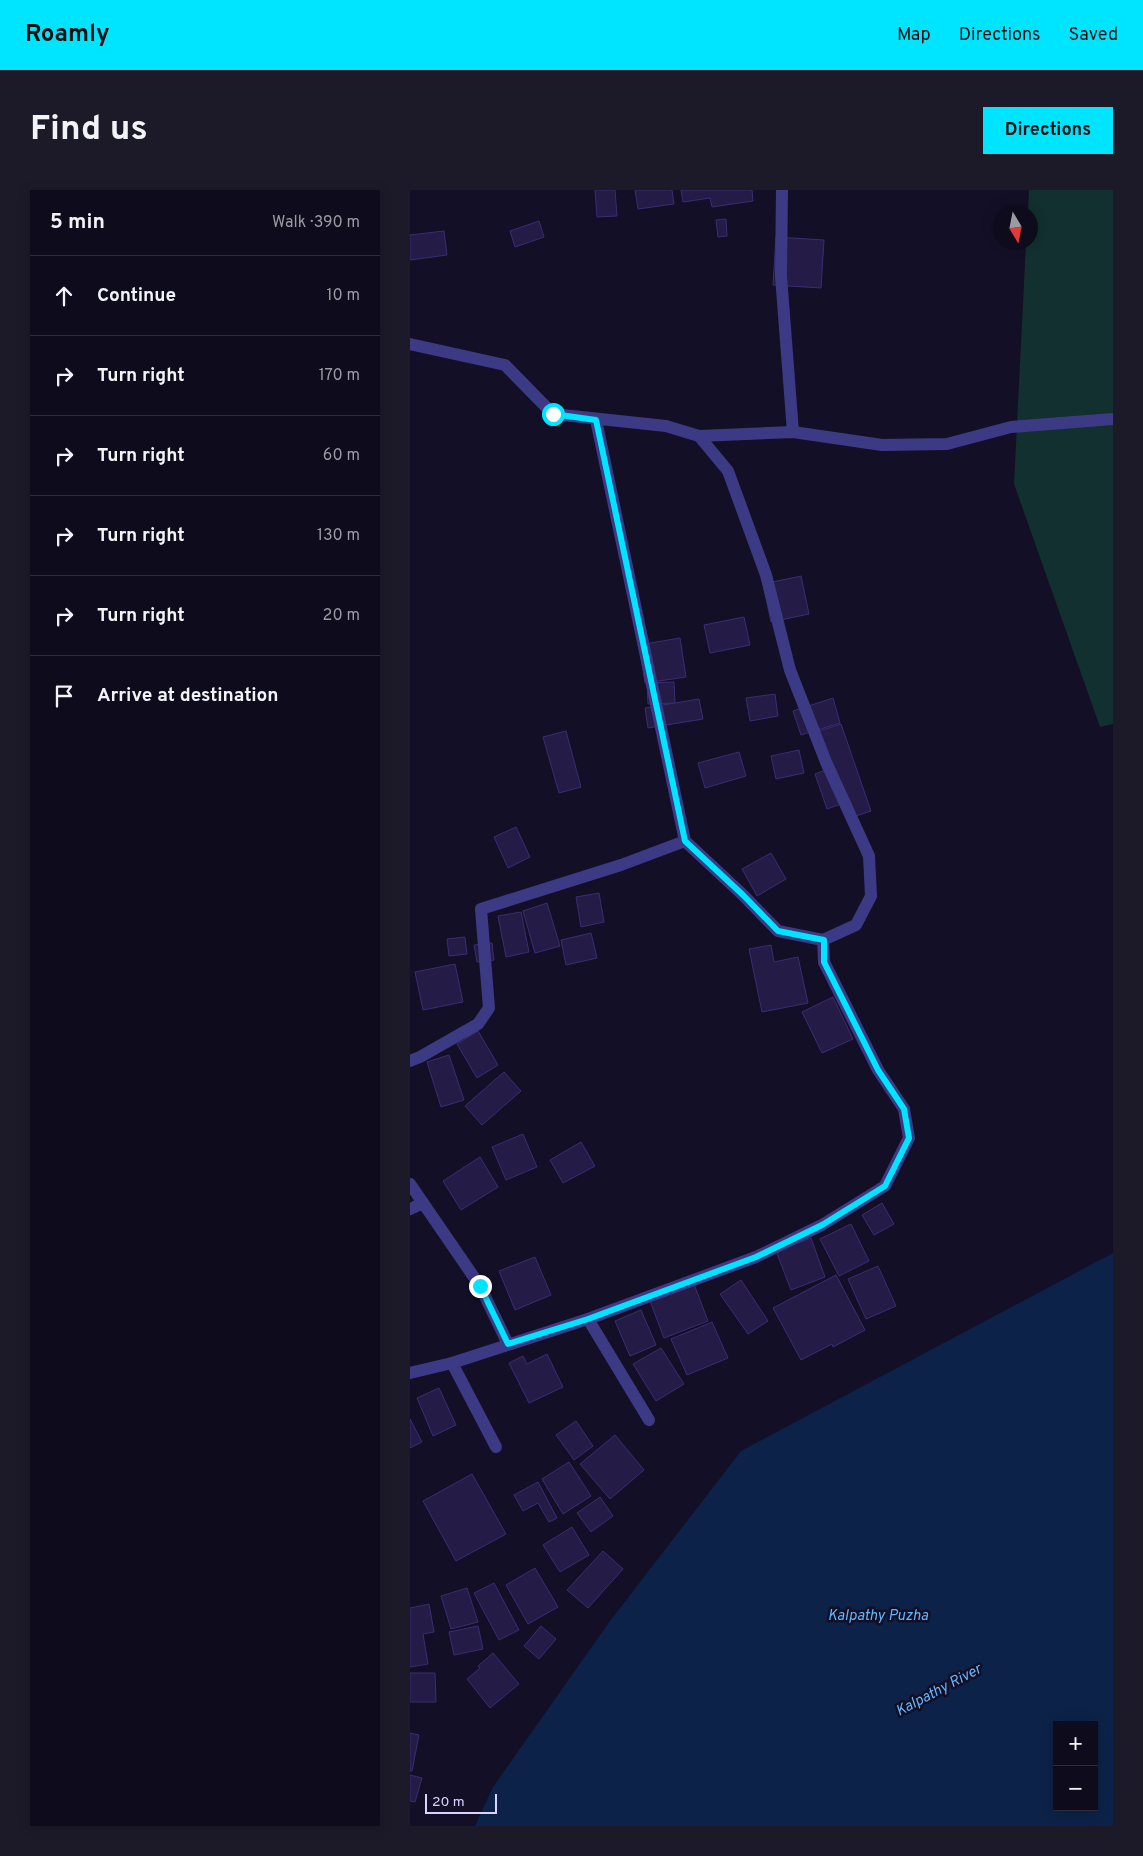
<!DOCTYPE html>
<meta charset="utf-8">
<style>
body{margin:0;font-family:Overpass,sans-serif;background:#1c1929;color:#f1f3f6}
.controls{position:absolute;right:15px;bottom:15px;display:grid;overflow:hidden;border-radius:0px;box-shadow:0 2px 12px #0003}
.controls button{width:45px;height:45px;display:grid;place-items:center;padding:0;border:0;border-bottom:1px solid #2e2b3b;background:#0e0b1c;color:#f1f3f6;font:25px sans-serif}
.compass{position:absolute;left:583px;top:15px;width:45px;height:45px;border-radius:50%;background:#0e0b1c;box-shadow:0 2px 12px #0003;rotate:170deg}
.scale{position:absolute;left:15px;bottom:12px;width:72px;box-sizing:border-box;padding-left:5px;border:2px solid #d9d4ff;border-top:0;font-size:14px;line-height:18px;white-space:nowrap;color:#d9d4ff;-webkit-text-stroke:4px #130f26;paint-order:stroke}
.stop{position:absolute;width:15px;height:15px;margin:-11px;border:4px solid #00e5ff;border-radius:50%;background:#fff}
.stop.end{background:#00e5ff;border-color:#fff;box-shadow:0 1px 5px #0008}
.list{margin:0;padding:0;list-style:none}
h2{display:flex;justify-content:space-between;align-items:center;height:65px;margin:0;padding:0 20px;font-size:21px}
h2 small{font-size:16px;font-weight:400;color:#9b9ba3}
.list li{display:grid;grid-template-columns:32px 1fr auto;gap:15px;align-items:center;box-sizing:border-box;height:80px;padding:0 20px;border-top:1px solid #2e2b3b}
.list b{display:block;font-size:19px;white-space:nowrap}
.list em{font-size:16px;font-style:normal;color:#9b9ba3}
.icon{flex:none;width:28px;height:28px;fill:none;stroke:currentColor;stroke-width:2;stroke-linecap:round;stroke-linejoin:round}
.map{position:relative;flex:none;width:703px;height:1636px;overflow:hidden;border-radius:0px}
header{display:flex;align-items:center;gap:30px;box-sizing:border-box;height:70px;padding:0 25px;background:#00e5ff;color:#111}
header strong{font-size:24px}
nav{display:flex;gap:28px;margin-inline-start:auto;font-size:18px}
.intro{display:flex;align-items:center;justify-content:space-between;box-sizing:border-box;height:120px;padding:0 30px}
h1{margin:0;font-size:35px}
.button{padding:12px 22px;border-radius:0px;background:#00e5ff;color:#111;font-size:18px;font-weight:700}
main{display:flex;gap:30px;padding:0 30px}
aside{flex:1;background:#0e0b1c;border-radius:0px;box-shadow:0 2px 12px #0003}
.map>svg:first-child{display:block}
</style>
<header>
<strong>Roamly</strong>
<nav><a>Map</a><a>Directions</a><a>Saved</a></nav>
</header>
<div class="intro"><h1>Find us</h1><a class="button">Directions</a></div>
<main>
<aside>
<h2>5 min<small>Walk · 390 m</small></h2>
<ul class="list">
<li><svg class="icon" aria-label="ahead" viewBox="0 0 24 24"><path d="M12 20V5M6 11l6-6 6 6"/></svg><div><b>Continue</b></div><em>10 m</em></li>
<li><svg class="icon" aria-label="right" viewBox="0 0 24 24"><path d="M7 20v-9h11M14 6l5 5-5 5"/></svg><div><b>Turn right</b></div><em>170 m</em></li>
<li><svg class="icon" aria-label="right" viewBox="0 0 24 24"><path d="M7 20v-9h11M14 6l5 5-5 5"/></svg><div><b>Turn right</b></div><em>60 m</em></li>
<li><svg class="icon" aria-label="right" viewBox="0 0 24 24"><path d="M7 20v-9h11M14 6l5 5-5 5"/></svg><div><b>Turn right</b></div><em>130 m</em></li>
<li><svg class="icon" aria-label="right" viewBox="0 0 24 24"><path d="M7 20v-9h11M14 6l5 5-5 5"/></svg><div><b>Turn right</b></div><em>20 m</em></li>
<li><svg class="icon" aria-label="arrive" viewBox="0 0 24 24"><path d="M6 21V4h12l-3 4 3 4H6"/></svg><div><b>Arrive at destination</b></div></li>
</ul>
</aside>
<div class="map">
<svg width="703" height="1636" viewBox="0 0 703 1636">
<rect width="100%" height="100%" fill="#130f26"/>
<path fill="#12302f" d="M619,0H703V534L690,537L604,294L616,53L620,52V22H618Z"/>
<path fill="#0c2248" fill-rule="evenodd" d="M703,1063V1636H65L83,1597L200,1431L331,1261ZM647,1535H684V1617H647Z"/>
<g fill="#241b47" stroke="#3b2d73">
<path d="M185,0H205L207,26L187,27Z"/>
<path d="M225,0H262L264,14L228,19Z"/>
<path d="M271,0H342L343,11L302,17L300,8L273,12Z"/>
<path d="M316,29L317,46L308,47L306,30Z"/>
<path d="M129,31L134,47L105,57L100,41Z"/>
<path d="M34,41L37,65L0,70V45Z"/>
<path d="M366,47L414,50L411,98L363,95Z"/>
<path d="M391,386L399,424L361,432L353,394Z"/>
<path d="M334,427L340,455L300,463L294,435Z"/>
<path d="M270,448L276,487L235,493L229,455Z"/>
<path d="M264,492L265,513L238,514L237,493Z"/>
<path d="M365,504L368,526L340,531L336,508Z"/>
<path d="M423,508L430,533L391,545L383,521Z"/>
<path d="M289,509L293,529L238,538L235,518Z"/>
<path d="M431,534L461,621L437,629L431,614L417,619L405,584L416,580L403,543Z"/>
<path d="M156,541L171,597L149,603L133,547Z"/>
<path d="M389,560L394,583L366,589L361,566Z"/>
<path d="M329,562L336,586L295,598L288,573Z"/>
<path d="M106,637L120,667L98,678L84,647Z"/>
<path d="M361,663L376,689L347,706L332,679Z"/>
<path d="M189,703L194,732L171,737L166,707Z"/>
<path d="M137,713L150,756L125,763L113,721Z"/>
<path d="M111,722L119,762L96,767L88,726Z"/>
<path d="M181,743L187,768L156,775L151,750Z"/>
<path d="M55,747L57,764L39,766L37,749Z"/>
<path d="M82,753L84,770L67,772L64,755Z"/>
<path d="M361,755L364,772L388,767L398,813L352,822L339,759Z"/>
<path d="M45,774L53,812L13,820L5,782Z"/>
<path d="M423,807L443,849L412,863L392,822Z"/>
<path d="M68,841L88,875L67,888L47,854Z"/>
<path d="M39,865L54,910L31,917L17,872Z"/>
<path d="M94,882L111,901L72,935L55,916Z"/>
<path d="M113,944L127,977L96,990L82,957Z"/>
<path d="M171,952L185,976L153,993L140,970Z"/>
<path d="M70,967L88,997L51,1020L33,991Z"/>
<path d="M472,1013L484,1034L464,1045L452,1025Z"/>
<path d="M441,1034L459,1071L429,1086L410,1049Z"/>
<path d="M401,1048L415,1087L381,1100L366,1061Z"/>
<path d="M125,1067L141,1105L105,1120L89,1081Z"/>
<path d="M468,1076L486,1116L456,1129L438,1089Z"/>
<path d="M426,1085L455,1140L423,1157L422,1154L391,1170L363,1118Z"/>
<path d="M331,1090L358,1131L338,1144L310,1104Z"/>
<path d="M284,1094L298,1131L254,1148L240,1111Z"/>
<path d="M231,1120L246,1155L220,1166L205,1131Z"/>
<path d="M302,1132L318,1168L277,1185L261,1149Z"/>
<path d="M251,1158L274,1194L246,1211L223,1174Z"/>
<path d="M137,1164L153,1197L119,1213L99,1173L113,1166L117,1174Z"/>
<path d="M29,1198L46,1235L23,1246L7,1208Z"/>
<path d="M0,1229L12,1252L0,1258Z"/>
<path d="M166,1231L183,1256L164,1270L146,1245Z"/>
<path d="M205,1245L234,1280L200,1309L170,1274Z"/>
<path d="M159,1272L181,1306L153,1324L132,1289Z"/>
<path d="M62,1284L96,1344L46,1371L13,1311Z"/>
<path d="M128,1292L147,1328L139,1332L128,1313L113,1321L104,1305Z"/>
<path d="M190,1307L203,1326L181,1342L167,1323Z"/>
<path d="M162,1337L179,1365L150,1382L133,1355Z"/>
<path d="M193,1361L213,1379L178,1418L157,1400Z"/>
<path d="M125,1378L148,1417L118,1434L96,1395Z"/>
<path d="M84,1393L109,1440L89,1450L64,1403Z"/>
<path d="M57,1398L68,1432L41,1439L31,1406Z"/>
<path d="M19,1414L24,1442L13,1444L18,1474L0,1477V1418Z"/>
<path d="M68,1436L73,1459L44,1465L39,1442Z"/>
<path d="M131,1436L146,1449L129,1469L114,1456Z"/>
<path d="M83,1463L109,1494L80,1518L57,1489L70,1478L68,1476Z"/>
<path d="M0,1483H25L26,1512H0Z"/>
<path d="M0,1543L9,1545L2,1581H0Z"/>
<path d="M0,1585L12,1588L5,1612L0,1611Z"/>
</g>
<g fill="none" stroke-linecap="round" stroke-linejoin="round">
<g stroke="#3d3a85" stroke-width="12">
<path d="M372,0L371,86L383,242"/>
<path d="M0,154L95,175L143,224L256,236L289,246L318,281L356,385L380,480L416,572L459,666L461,706L446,735L413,750L414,772L468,880L494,919L499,948L475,996L412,1035L346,1067L178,1129L42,1173L0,1183"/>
<path d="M186,230L275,651L333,705L368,741L413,750"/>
<path d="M289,246L383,242L472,255L537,254L601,237L703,229"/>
<path d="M0,871L10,867L68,834L79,818L71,719L211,675L275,651"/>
<path d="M0,994L70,1096L98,1154"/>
<path d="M0,1019L13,1013"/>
<path d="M178,1129L239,1230"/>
<path d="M42,1173L86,1257"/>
</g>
</g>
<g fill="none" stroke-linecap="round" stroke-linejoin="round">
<path stroke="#00e5ff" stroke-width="6" d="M70,1096L98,1154L178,1129L346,1067L412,1035L475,996L499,948L494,919L468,880L414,772V750L368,741L333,705L275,651L186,230L143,224"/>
</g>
<g text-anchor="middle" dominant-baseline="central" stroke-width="5" stroke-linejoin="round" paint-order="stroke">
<g font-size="15" font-style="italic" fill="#62b6ff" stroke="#130f26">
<text x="468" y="1426">Kalpathy Puzha</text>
<text transform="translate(529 1501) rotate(-28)">Kalpathy River</text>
</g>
</g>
</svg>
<div class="controls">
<button>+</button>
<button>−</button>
</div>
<svg class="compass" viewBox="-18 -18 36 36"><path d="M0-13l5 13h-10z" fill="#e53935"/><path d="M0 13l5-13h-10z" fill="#9b9ba3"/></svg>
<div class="scale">20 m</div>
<div class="stop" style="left:143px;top:224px"></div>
<div class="stop end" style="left:70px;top:1096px"></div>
</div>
</main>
